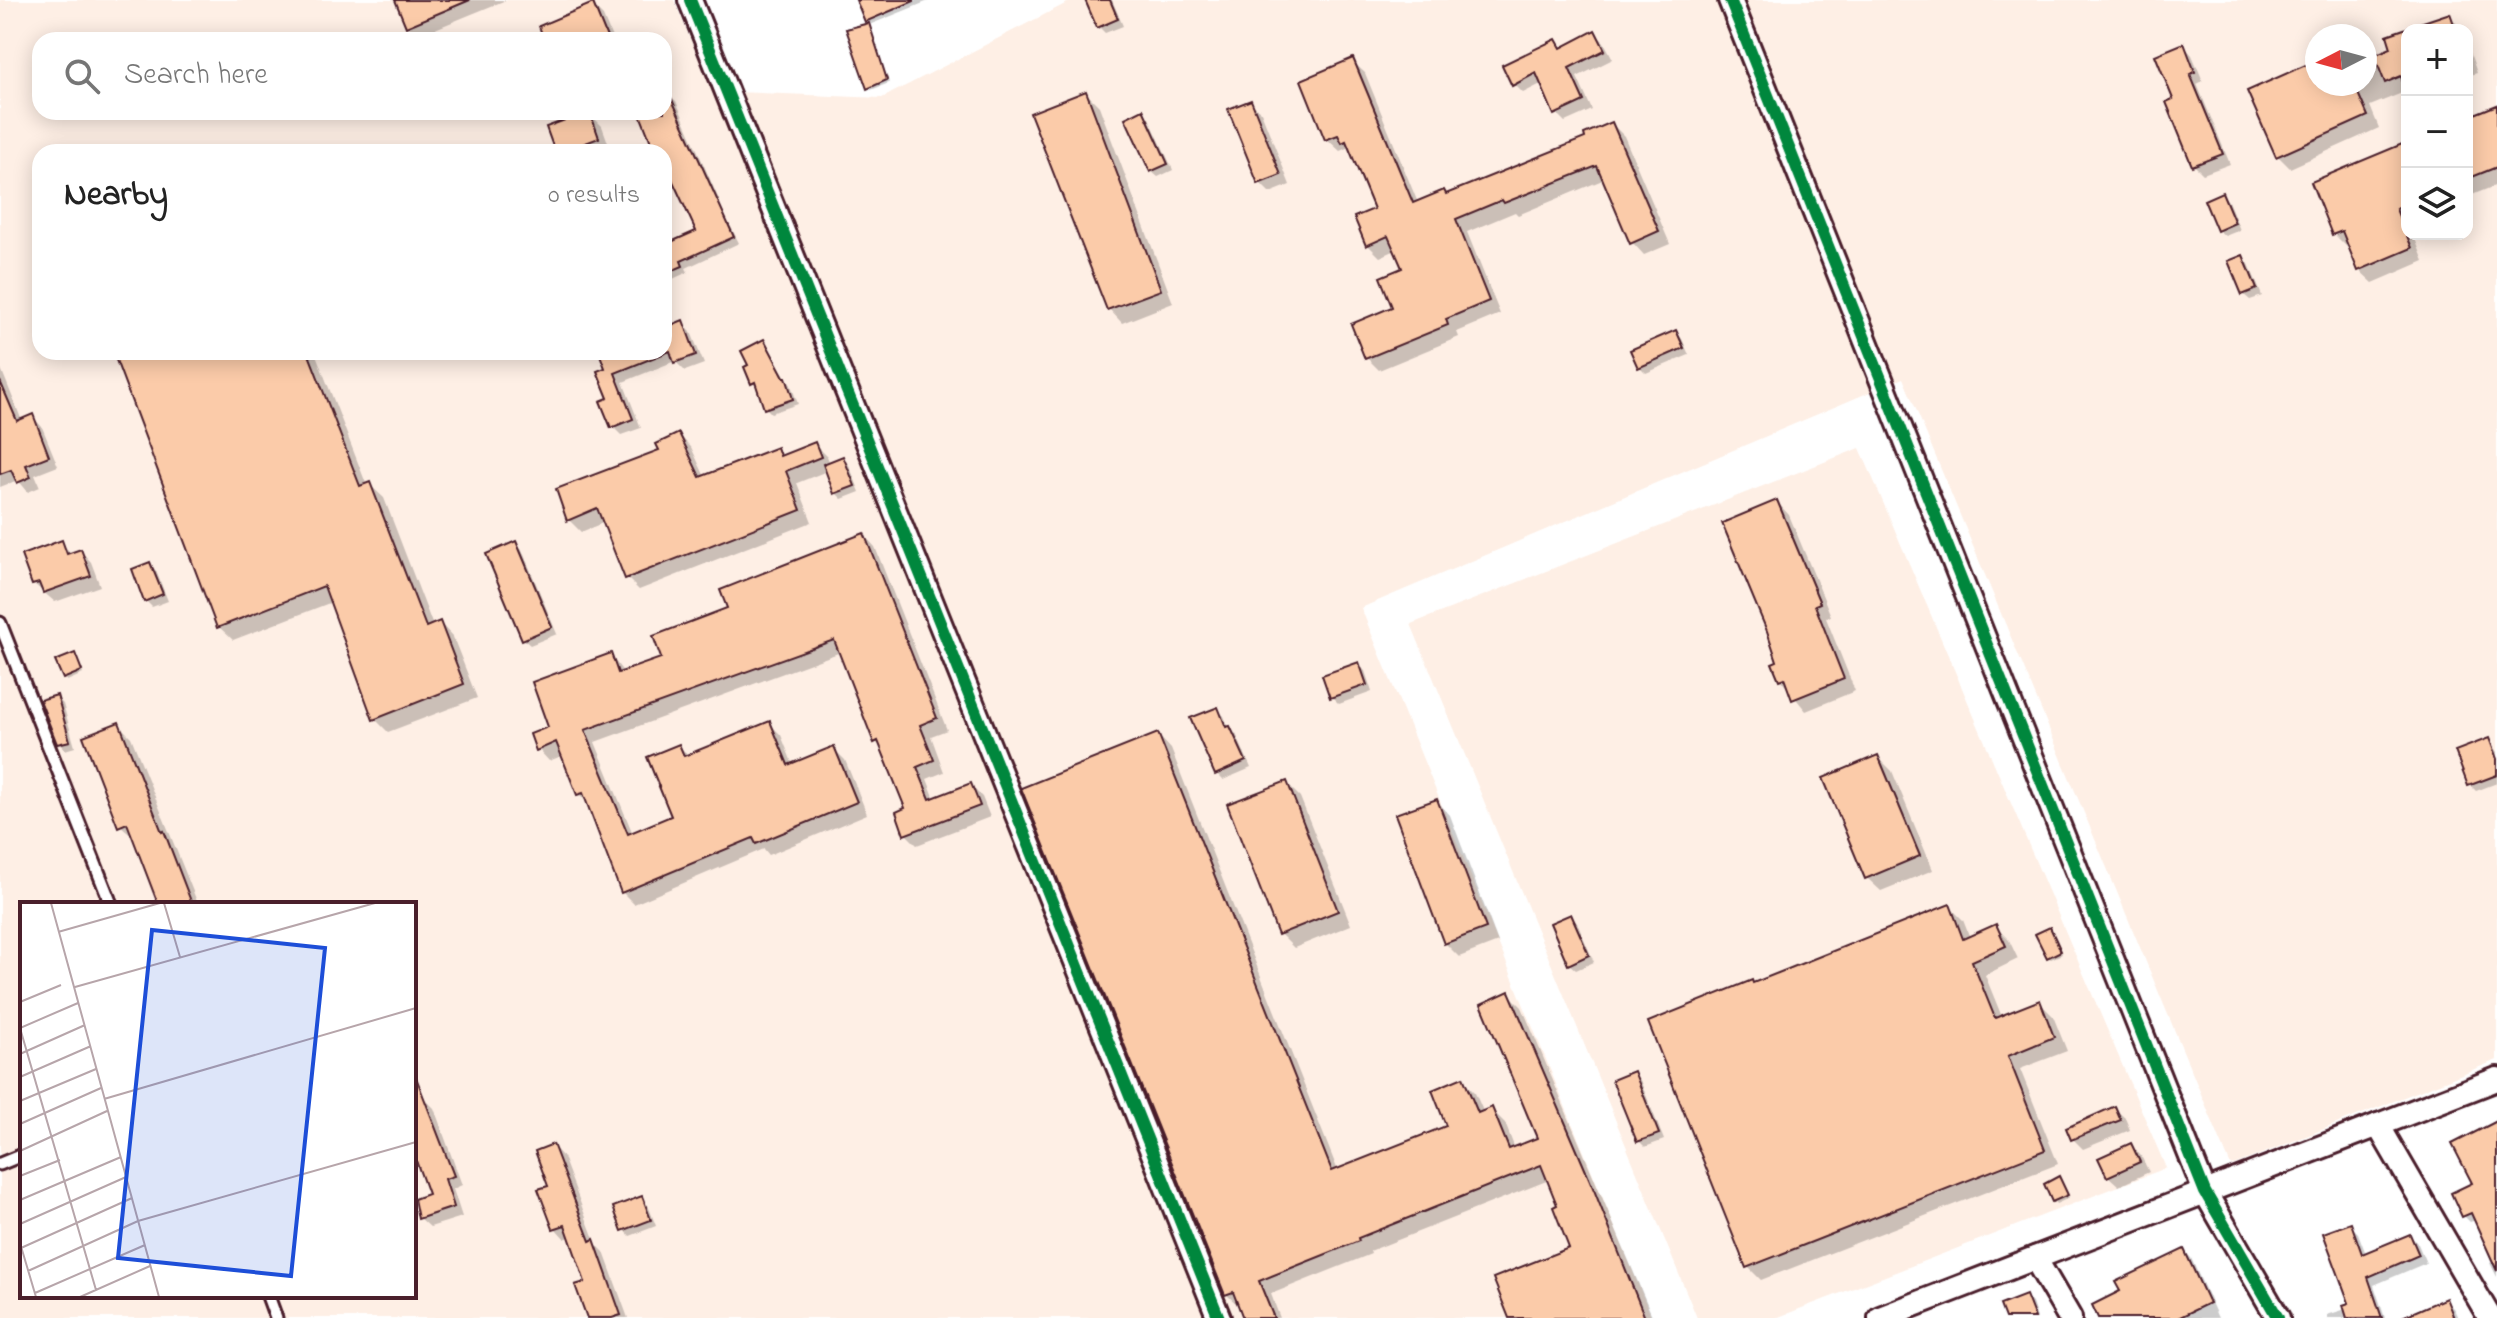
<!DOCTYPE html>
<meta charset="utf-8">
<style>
body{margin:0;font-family:"Indie Flower",sans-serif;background:#f2f2f2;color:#222}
.controls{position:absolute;right:24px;top:24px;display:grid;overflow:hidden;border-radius:16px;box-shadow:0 4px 20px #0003}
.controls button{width:72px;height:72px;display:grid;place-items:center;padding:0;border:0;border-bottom:2px solid #e0e0e0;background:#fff;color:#222;font:40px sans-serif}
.compass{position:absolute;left:2305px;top:24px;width:72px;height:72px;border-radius:50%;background:#fff;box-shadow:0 4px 20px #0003;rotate:264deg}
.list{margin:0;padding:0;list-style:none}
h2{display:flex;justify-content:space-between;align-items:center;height:104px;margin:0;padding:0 32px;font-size:34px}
h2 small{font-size:26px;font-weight:400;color:#767676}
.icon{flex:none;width:44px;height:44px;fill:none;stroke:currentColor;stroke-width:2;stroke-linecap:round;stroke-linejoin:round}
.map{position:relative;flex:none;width:2497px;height:1318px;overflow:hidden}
.search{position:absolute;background:#fff;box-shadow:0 4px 20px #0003;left:32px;top:32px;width:640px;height:88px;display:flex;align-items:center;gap:20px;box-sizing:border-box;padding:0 28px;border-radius:24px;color:#767676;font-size:30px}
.panel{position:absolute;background:#fff;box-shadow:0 4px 20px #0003;left:32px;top:144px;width:640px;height:216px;border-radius:24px}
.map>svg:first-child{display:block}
</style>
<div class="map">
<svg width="2497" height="1318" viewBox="0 0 2497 1318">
<rect width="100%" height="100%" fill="#fff"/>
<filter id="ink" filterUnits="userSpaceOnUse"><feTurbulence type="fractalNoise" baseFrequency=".0125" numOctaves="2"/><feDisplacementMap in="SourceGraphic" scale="16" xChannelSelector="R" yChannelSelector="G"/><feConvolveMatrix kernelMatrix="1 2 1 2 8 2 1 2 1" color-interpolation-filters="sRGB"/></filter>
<g filter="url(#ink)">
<g fill="#feefe5" fill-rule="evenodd">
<path d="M0,0H674L712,91L882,98L1073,0H2497V1060L2231,1166L1903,378L1361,608L1652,1318H0ZM2407,30H2467V234H2407ZM2317,36H2365V84H2317ZM40,40H664V112H40ZM40,152H664V352H40ZM22,904H414V1296H22Z"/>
<path d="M1860,448L2166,1168L1776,1318H1697L1411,624Z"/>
</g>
<g fill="#0003">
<path d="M397,0H506L418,36L408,26Z"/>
<path d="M865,0H931L869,25L889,83L871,90L849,30L871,24L867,20Z"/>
<path d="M1088,0H1112L1123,26L1105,33L1099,27Z"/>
<path d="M593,6L603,16L613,40H546Z"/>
<path d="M2449,15L2462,30H2407V91L2370,106L2379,128L2290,168L2278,156L2317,62V84H2365V61L2394,49L2389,36Z"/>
<path d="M1595,33L1604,42L1613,59L1577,77L1592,110L1565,122L1556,113L1543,83L1523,93L1514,84L1556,41L1564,49Z"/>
<path d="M2467,44L2477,73L2467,76Z"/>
<path d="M2183,45L2192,55L2203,81L2197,84L2230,164L2203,174L2194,165L2169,103L2175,100Z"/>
<path d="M1352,61L1365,73L1418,203L1447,196L1588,139L1612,124L1624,136L1670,244L1644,255L1632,242L1605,179L1518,215L1515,212L1467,232L1500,314L1457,332L1459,337L1379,370L1367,358L1395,308L1405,269L1396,250L1380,257L1368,245L1377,210L1349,147L1340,151L1327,139Z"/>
<path d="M1086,93L1099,106L1173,303L1122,323L1109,309Z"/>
<path d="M669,95L676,101L719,200L692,210L664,168V152H658L642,112H664V96Z"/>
<path d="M1250,102L1261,112L1290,185L1270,193L1260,183Z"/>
<path d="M2497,107V185L2467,197V119Z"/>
<path d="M1143,112L1149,118L1173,170L1158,177L1151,171Z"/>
<path d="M589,113L602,126L611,151L551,152L557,150Z"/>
<path d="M2407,144V234H2413L2424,261L2373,283L2359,270L2350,247H2347L2334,234Z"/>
<path d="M508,145L515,152H488Z"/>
<path d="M2222,195L2228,201L2240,230L2225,236L2218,230Z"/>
<path d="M725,220L731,227L739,243L686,268L688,272L664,283V247Z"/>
<path d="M2243,257L2249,264L2262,296L2250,300L2243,294Z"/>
<path d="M682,323L691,332L704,364L685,371L675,361L623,382L641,428L621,435L613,427L608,369L601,352H664V330Z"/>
<path d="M1676,332L1682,339L1689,355L1646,373L1640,367Z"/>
<path d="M764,342L791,385L798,404L771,413L766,408L759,389L753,383Z"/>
<path d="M115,352H315L367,486L370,485L384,498L433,626L440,623L453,637L477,698L388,732L375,719L332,602L233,640L219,627Z"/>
<path d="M0,366L22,421L33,417L42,427L58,466L35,475L40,487L28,492L18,480L0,487Z"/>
<path d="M679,435L691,447L705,477L776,449L784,457L815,444L827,456L830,464L843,459L849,465L860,492L842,499L836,493L827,471L797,483L812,522L639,590L627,578L605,522L581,532L569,520L558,490L662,451Z"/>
<path d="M1777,502L1789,515L1831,616L1826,618L1855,691L1806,711L1780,679Z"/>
<path d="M864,535L875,547L947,730L931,736L944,772L927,779L935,799L971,786L982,797L990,817L917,845L906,834L908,810L884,750L876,742L841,652L595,742L633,834L674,817L679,746L689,756L769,723L781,735L793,765L833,748L845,760L867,814L769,855L764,849L634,904L622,892L590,805L579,794L564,755L549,761L538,749L550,728L611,656L624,673L663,659L729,610Z"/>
<path d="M61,543L71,553L81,551L91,562L100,586L55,602L34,584Z"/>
<path d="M515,544L522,550L557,634L530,645L523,639Z"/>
<path d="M150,564L156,571L168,601L152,607L146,601Z"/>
<path d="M74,655L83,674L67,681L64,678Z"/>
<path d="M1358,664L1365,671L1372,692L1339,704L1332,697Z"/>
<path d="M56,697L63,704L75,747L65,750L59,743Z"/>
<path d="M1217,709L1224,716L1229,728L1236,734L1251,768L1223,780L1217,774Z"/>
<path d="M118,724L131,737L198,904H160L134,837L120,825Z"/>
<path d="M1158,735L1171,749L1338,1171L1449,1127L1462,1080L1475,1093L1484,1113L1492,1110L1505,1123L1515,1149L1540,1139L1509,994L1522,1007L1653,1318H1511L1572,1249L1549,1180L1370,1251L1371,1254L1271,1294L1280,1318H1245L1240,1307L1226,1294Z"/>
<path d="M2488,740L2497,752V783L2476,791L2470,785Z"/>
<path d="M1878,757L1892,771L1933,870L1881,891L1867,878Z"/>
<path d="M1286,783L1300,797L1351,925L1294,948L1280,934Z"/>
<path d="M1437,801L1450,815L1498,942L1459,957L1445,943Z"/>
<path d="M1949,906L1963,920L1970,938L1995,926L2009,940L2018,959L1985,975L2002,1017L2039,1002L2053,1016L2067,1051L2020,1069L2058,1164L1761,1280L1748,1267L1754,985Z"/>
<path d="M1571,916L1577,923L1594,962L1576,970L1569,964Z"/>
<path d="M2052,932L2062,954L2051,959L2048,957Z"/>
<path d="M1633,1073L1640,1080L1664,1140L1645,1147L1639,1141Z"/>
<path d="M424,1098L434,1108L462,1185L453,1189L462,1217L430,1227L420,1218L431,1196L414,1150V1102Z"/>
<path d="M2114,1108L2125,1118L2130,1130L2083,1149L2073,1139Z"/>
<path d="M2497,1123V1277L2490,1263L2495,1261L2476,1220L2470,1222L2464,1216L2454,1194L2475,1184Z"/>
<path d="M2131,1145L2141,1156L2149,1172L2119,1186L2108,1176Z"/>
<path d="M553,1146L563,1157L596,1244L604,1252L628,1318H589L588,1283L571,1236L565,1239L555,1228L550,1187Z"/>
<path d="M2061,1182L2069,1198L2056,1204L2054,1201Z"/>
<path d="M641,1198L648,1205L656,1226L630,1236L624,1229Z"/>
<path d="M2350,1225L2358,1233L2366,1254L2410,1236L2418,1244L2426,1263L2374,1285L2385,1318H2327V1315L2346,1309L2351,1305Z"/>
<path d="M2184,1251L2191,1258L2218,1318H2100L2123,1292Z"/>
<path d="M2026,1297L2032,1303L2037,1318H2007Z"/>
<path d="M2446,1301L2454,1309L2458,1318H2405Z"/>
</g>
<g fill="#fbcba9" stroke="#4a1f2b" stroke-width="2">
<path d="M395,0H470L406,27Z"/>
<path d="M856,0H914V1L865,22Z"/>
<path d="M1085,0H1110L1118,19L1097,28Z"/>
<path d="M593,3L608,40H544L539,26Z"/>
<path d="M2450,13L2456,30H2408V27Z"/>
<path d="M869,23L887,80L867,89L846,29Z"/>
<path d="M2407,28V85L2404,86L2401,76L2385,83L2374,55L2391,48L2387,35Z"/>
<path d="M1595,30L1605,50L1569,68L1584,101L1554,115L1536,73L1512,86L1502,65L1556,39L1561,48Z"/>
<path d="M2184,43L2195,72L2190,74L2223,154L2192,166L2166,102L2173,99L2155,55Z"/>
<path d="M1353,58L1413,203L1444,190L1446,194L1585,138L1584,134L1612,122L1659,231L1630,244L1597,166L1504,203L1502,200L1456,219L1489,301L1446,319L1448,325L1365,359L1351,324L1392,307L1380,277L1402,268L1388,236L1366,246L1354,217L1374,209L1346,141L1342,143L1338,135L1325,140L1301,80Z"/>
<path d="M2317,60V84H2354L2368,116L2276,157L2247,91Z"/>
<path d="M664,82L734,237L681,261L683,266L664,274V245L696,231L664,162V152H655L639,112H664Z"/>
<path d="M1086,91L1161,290L1107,310L1030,113Z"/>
<path d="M1251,100L1281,175L1258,184L1228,109Z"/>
<path d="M2497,105V167L2467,179V117Z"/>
<path d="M1143,109L1168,164L1150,172L1125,118Z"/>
<path d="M587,112H590L599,138L580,145L583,152H555L546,127Z"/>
<path d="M2407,142V204L2396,209L2412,248L2358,271L2342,231L2332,235L2311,182Z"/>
<path d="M2222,192L2235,223L2217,231L2204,200Z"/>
<path d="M2243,255L2257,289L2242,295L2228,261Z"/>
<path d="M683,320L696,355L674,363L670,351L615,373L633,419L611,428L600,401L608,398L597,371L605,368L599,352H664V328Z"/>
<path d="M1676,330L1684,348L1638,368L1630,350Z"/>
<path d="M764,339L784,377H786L793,399L764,409L755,382L751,384L744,367L748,365L741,351Z"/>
<path d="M113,352H308L360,486L370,482L426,627L440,621L464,684L373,720L324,586L217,628Z"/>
<path d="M0,381L17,421L33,414L49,456L26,465L31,477L17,483L11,470L0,474Z"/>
<path d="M679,433L700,477L777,447L780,456L815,442L821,457L786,471L801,510L625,579L597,508L567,521L556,489L659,450L656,444Z"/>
<path d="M843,456L855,486L834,494L823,464Z"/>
<path d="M1777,500L1820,603L1815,605L1844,679L1792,700L1784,678L1779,680L1772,663L1777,661L1767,631L1722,523Z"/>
<path d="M864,533L937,718L920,725L934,760L917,767L930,799L971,783L980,806L904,835L896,812L905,808L878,741L874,743L834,640L585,730L628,834L671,816L647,757L679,744L684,756L770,721L788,765L834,746L857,802L756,844L753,838L621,893L583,793L577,795L556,742L536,751L530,734L548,727L532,682L611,653L618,673L661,658L653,636L727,608L720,590Z"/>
<path d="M62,540L67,554L81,549L91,576L43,593L39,583L32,585L21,555Z"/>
<path d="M516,541L552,627L522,640L486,554Z"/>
<path d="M150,562L163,594L144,602L132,569Z"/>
<path d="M75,653L82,671L63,679L55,661Z"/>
<path d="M1359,662L1367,685L1330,698L1322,675Z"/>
<path d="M57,695L70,741L57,744L40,700Z"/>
<path d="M1218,707L1226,727L1230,726L1246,761L1215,775L1190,718Z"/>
<path d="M119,722L162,832L164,831L192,904H158L127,823L118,827L83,736Z"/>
<path d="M1158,733L1332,1171L1446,1126L1432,1090L1463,1077L1478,1113L1492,1107L1509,1149L1537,1138L1481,1004L1509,991L1594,1190L1645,1318H1509L1493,1278L1569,1248L1553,1207L1557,1205L1541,1165L1358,1238L1359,1241L1259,1281L1274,1318H1243L1233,1292L1225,1295L1021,788Z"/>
<path d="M2489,738L2497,759V775L2468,786L2455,751Z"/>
<path d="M1878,755L1920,856L1865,879L1823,778Z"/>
<path d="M1287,781L1338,911L1278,935L1227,804Z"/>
<path d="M1437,799L1486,928L1444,944L1395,814Z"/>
<path d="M1950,904L1963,939L1996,924L2006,946L1972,961L1995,1018L2040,1000L2054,1037L2008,1056L2045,1150L1746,1268L1648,1022L1752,980L1753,983Z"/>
<path d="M1571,914L1589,955L1568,965L1550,923Z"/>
<path d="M2050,927L2061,951L2047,958L2035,934Z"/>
<path d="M1634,1071L1659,1134L1637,1142L1612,1080Z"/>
<path d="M414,1072L454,1176L445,1179L454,1207L418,1219L414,1199L428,1194L414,1155Z"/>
<path d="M2115,1106L2121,1120L2071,1140L2066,1128Z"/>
<path d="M2497,1121V1271L2471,1213L2462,1217L2451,1193L2472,1183L2452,1144Z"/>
<path d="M2131,1143L2140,1162L2107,1177L2098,1158Z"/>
<path d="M553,1144L590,1241L594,1239L621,1315L612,1318H587L575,1285L585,1282L565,1225L553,1229L538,1189L548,1186L535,1151Z"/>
<path d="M2059,1176L2068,1195L2052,1202L2044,1184Z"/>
<path d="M642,1196L651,1220L622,1231L613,1207Z"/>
<path d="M2351,1223L2362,1254L2410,1234L2419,1255L2368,1277L2382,1318H2347L2343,1305L2349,1303L2323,1233Z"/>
<path d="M2184,1249L2209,1303L2178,1318H2098L2092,1305L2120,1291L2115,1282Z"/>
<path d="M2026,1295L2035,1318H2005L2000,1305Z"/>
<path d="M2446,1298L2454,1318H2400Z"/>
</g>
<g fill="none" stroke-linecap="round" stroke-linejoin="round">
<defs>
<g id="lane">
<path d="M0,623L111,904"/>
<path d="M0,1164L22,1155"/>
<path d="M268,1296L276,1318"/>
</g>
<g id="street">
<path d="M690,0L1219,1318"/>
<path d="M1730,0L2205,1192L2278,1318"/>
<path d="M2378,1125L2490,1318"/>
<path d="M2035,1258L2070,1318"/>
<path d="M1880,1318L2497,1079"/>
</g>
</defs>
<use href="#lane" stroke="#4a1f2b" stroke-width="17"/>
<use href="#street" stroke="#4a1f2b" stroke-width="28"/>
<use href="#lane" stroke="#fff" stroke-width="11"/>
<use href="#street" stroke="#fff" stroke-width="22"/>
<defs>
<g id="cycleway">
<path d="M690,0L1219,1318"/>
<path d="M1730,0L2205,1192L2278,1318"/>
</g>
</defs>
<use href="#cycleway" stroke="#fff" stroke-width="17"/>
<use href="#cycleway" stroke="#00873e" stroke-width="12"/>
</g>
</g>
<g transform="translate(20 902)">
<rect width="396" height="396" fill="#fff"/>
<path fill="none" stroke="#b7a5aa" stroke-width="2" d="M31,1L139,395M144,1L160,55M38,30L140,1M55,85L355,1M0,100L41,83M58,101L0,126L76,388M0,152L65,123M0,175L71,144M84,197L396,106M0,199L76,167M0,222L81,186M0,249L87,209M0,274L40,258M0,298L101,255M0,322L106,275M0,341L16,395M1,346L112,296M8,369L118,319L396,240M15,391L125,343M60,395L130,364"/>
<path fill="#1d4ed8" fill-opacity="0.15" stroke="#1d4ed8" stroke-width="4" d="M132,28L305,46L271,374L98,356Z"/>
<rect width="396" height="396" fill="none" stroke="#4a1f2b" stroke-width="4"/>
</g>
</svg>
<div class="controls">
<button>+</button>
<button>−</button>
<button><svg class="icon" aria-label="layers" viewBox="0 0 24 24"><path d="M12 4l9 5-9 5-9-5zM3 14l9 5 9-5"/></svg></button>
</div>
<svg class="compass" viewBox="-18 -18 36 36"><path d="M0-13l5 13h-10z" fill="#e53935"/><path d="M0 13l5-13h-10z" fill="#767676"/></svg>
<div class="search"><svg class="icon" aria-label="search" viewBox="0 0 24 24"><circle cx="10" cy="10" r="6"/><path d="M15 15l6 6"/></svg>Search here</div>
<section class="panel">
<h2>Nearby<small>0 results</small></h2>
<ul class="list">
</ul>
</section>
</div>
